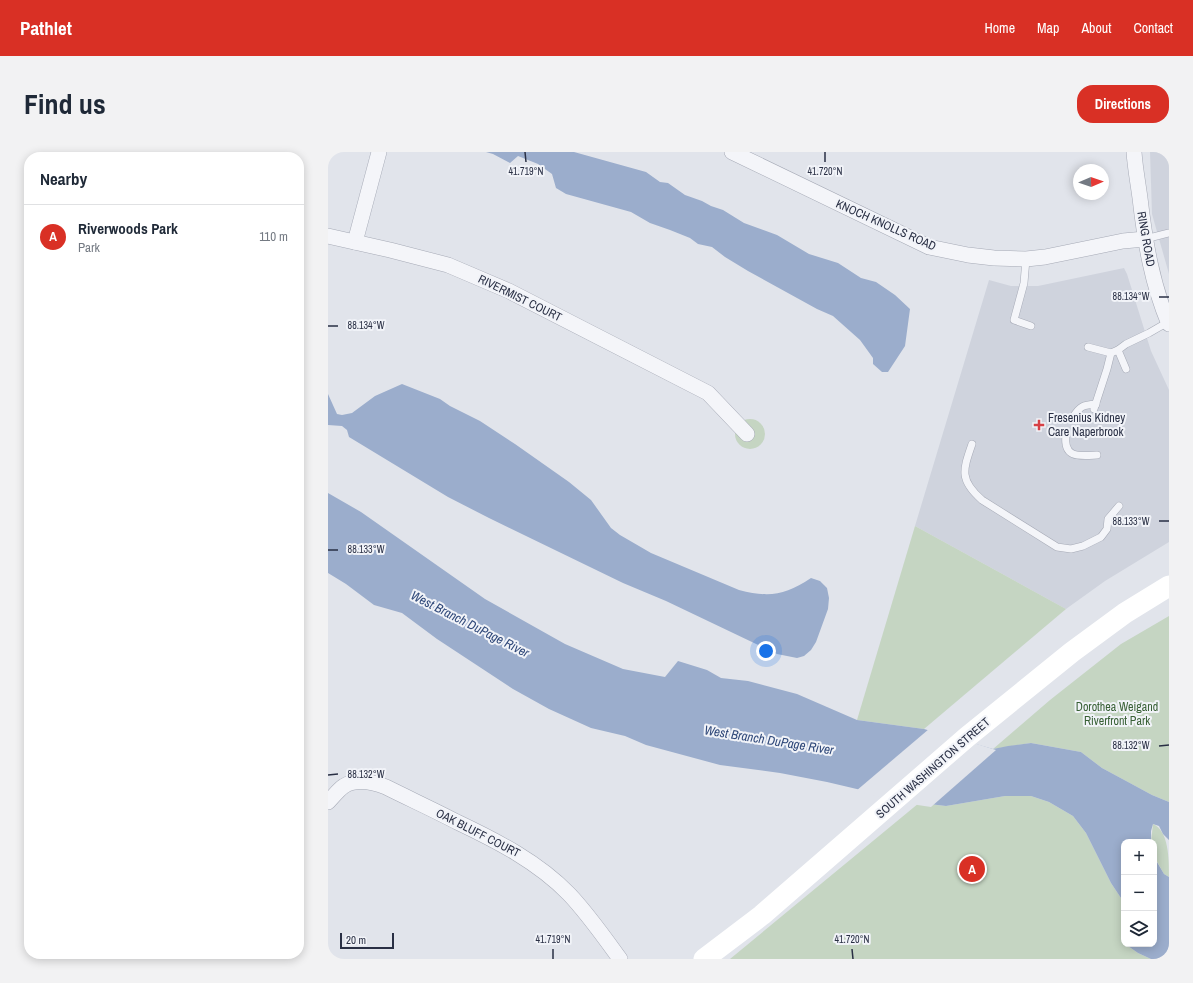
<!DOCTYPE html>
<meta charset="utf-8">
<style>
body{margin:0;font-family:"Archivo Narrow",sans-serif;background:#f2f2f3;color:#1f2937}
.controls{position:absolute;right:12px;bottom:12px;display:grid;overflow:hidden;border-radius:8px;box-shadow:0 2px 10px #0003}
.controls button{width:36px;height:36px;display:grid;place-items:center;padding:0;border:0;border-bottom:1px solid #e0e1e3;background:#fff;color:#1f2937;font:20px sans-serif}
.compass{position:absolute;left:745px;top:12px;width:36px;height:36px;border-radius:50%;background:#fff;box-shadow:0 2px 10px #0003;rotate:88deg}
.scale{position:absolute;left:12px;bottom:10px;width:54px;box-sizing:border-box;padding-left:4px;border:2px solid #292f44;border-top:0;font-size:11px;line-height:14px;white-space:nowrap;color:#292f44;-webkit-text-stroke:3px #f1f3f8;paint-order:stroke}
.you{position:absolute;left:438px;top:499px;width:14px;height:14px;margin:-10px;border:3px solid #fff;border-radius:50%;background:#1a73e8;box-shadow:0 0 0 6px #1a73e833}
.badge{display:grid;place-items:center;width:26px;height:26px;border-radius:50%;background:#d93025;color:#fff;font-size:13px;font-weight:700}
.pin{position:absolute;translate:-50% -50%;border:2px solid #fff;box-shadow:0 1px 4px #0006}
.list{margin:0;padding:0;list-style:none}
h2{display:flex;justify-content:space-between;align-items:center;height:52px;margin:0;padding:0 16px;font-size:17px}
h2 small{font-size:13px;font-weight:400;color:#747a83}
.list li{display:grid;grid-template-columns:26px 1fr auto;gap:12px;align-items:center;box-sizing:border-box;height:64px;padding:0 16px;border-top:1px solid #e0e1e3}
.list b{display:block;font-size:15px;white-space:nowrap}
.list p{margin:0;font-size:13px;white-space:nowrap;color:#747a83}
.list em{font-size:13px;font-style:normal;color:#747a83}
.icon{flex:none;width:22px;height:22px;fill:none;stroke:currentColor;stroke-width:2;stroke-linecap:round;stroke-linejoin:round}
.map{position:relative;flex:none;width:841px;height:807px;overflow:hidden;border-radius:16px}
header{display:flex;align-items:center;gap:24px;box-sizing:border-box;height:56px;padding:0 20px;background:#d93025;color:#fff}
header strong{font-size:19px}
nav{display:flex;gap:22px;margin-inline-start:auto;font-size:14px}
.intro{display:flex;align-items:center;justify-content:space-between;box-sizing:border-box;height:96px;padding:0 24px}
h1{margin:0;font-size:28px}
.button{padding:10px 18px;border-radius:16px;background:#d93025;color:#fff;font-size:14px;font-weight:700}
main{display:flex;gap:24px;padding:0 24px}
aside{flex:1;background:#fff;border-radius:16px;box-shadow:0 2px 10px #0003}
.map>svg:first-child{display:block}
</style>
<header>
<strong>Pathlet</strong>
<nav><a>Home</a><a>Map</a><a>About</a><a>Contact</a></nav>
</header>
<div class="intro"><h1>Find us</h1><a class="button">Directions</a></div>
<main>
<aside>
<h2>Nearby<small></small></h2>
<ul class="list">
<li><span class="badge">A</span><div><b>Riverwoods Park</b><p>Park</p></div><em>110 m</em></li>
</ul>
</aside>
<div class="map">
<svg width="841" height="807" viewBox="0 0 841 807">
<rect width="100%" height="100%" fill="#e1e4eb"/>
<g fill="#cfd3dd">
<path d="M822,0H841V122L824,62Z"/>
<path d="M796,116L799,122L823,199L841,238V390L777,429L738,457L587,374L661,128L683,134H710Z"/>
</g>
<g fill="#c5d5c2">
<circle cx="422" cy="282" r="15"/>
<path d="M587,374L738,457L596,577L529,568Z"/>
<path d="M841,464V650L824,643L774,616L753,600L703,591L665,597L722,548L793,492Z"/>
<path d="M677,644H703L721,650L745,664L758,681L783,731L795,749L796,765L795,771L796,792H799L800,794L810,801L823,807H402L591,651L618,654Z"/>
<path d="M825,672C841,679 841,707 841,725L836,722L827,706L826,690H823Z"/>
</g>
<g fill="#9badcc">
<path d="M158,0H246L318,20L332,30L340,31L357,43L374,49L383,54L395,58L416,71L449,83L481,102L510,111L533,126L548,130L567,143L582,157L577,194L560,220H554L545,212V206L532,188L505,164L489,157L420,119L397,105L384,95L370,92L362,86L342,78L322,71L303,60L238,42L228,36L224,22L210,12L190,4L182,11L165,2Z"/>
<path d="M74,232L112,247L122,254L152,269L187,292L241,330L263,348L283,376L292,383L323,401L411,438C442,446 457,443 483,426L492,429L499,436L501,446L500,457L488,490L483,498L476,504L469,506L449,502L338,449L295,431L161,366L120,345L21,285L19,278L14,274L0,273V242L9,262L14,263L24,261L47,244Z"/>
<path d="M0,341L33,360L157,447L237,492L295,517L337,525L350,509L379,518L393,526L420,529L469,542L529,568L596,577L665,597L680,594L703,591L753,600L774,616L800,630L824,643L841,650V688L835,682L831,674L825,672L823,679V690H796V754L795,749L783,731L758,681L745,664L721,650L703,644H677L618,654L584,650L499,630L452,621L392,613L318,593L297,584L263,576L221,557L185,537L109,487L74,461L46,453L18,432L0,421Z"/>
<path d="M826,705L836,722L841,725V807H823L810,801L800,794L799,792H826Z"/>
</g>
<path fill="#e1e4eb" d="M601,577L668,598L603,655L583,652L528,639Z"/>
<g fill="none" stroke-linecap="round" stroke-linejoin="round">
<defs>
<g id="service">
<path d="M817,87L841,81"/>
<path d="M698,107L696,131L686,168L703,174"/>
<path d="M760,195L783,201"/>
<path d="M798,217L790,198L798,192L821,181L840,170"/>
<path d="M766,257L779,217L783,201L790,198"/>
<path d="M745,265C752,254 755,253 768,252"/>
<path d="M738,283C735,307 752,304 769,303"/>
<path d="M644,292C635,318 631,328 654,348L729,395L743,397L755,394L773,385L779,377L780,367L791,354"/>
</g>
<g id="minor">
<path d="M404,0L601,95L640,103L666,106L698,107L717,105L795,89L817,87"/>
<path d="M806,0C807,15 810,31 812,46C817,90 824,132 841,172"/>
<path d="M0,84L62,98L120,113L181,139L380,241L419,282"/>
<path d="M27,90L51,0"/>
<path d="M0,650C5,645 10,638 16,634C29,626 45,630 58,635C82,647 106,658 129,670C169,689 210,710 241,742C260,762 276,785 292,807"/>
</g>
</defs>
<use href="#service" stroke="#a6aab6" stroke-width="8"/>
<use href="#minor" stroke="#a6aab6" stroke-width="16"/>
<use href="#service" stroke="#f4f5f9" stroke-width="7"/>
<use href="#minor" stroke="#f4f5f9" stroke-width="15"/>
<path stroke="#fff" stroke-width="21" d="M376,807L434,763L639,585L744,500L797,461L841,434"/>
</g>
<path fill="none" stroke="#292f44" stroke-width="1.5" d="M197,0L198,10M497,0V10M831,145H841M0,174H10M831,369H841M0,398H10M831,594L841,593M0,623L10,622M225,797V807M524,797L525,807"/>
<path fill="#d64046" stroke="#f1f3f8" stroke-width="1.5" d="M709 267h4v4h4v4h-4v4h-4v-4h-4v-4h4z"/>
<g text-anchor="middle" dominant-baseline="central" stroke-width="4" stroke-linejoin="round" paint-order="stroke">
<g font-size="12" fill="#292f44" stroke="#f1f3f8">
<text transform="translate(558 73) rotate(24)">KNOCH KNOLLS ROAD</text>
<text transform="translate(818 87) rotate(80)">RING ROAD</text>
<text transform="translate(192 146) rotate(26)">RIVERMIST COURT</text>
<text transform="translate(605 616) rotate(-41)">SOUTH WASHINGTON STREET</text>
<text transform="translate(150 681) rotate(27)">OAK BLUFF COURT</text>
</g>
<g font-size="12" fill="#292f44" stroke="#f1f3f8" text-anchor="start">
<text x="720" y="266">Fresenius Kidney<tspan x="720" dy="14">Care Naperbrook</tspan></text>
</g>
<g font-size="12" fill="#386035" stroke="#f1f3f8">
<text x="789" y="555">Dorothea Weigand<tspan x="789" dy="14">Riverfront Park</tspan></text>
</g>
<g font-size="13" font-style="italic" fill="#30497a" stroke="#f1f3f8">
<text transform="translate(142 472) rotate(27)">West Branch DuPage River</text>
<text transform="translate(441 588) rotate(9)">West Branch DuPage River</text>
</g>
</g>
<g font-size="10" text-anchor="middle" fill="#292f44" stroke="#f1f3f8" stroke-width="4" stroke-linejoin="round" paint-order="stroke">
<text x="198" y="23">41.719°N</text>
<text x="497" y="23">41.720°N</text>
<text x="803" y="148">88.134°W</text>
<text x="38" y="177">88.134°W</text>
<text x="803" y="373">88.133°W</text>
<text x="38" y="401">88.133°W</text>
<text x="803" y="597">88.132°W</text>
<text x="38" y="626">88.132°W</text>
<text x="225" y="791">41.719°N</text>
<text x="524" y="791">41.720°N</text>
</g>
</svg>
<div class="controls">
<button>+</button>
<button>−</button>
<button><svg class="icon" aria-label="layers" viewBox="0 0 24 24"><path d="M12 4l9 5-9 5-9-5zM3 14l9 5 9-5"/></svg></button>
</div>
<svg class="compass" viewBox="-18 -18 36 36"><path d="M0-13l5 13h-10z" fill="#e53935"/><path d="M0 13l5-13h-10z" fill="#747a83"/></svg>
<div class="scale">20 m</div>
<div class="you"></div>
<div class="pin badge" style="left:644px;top:717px">A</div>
</div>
</main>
